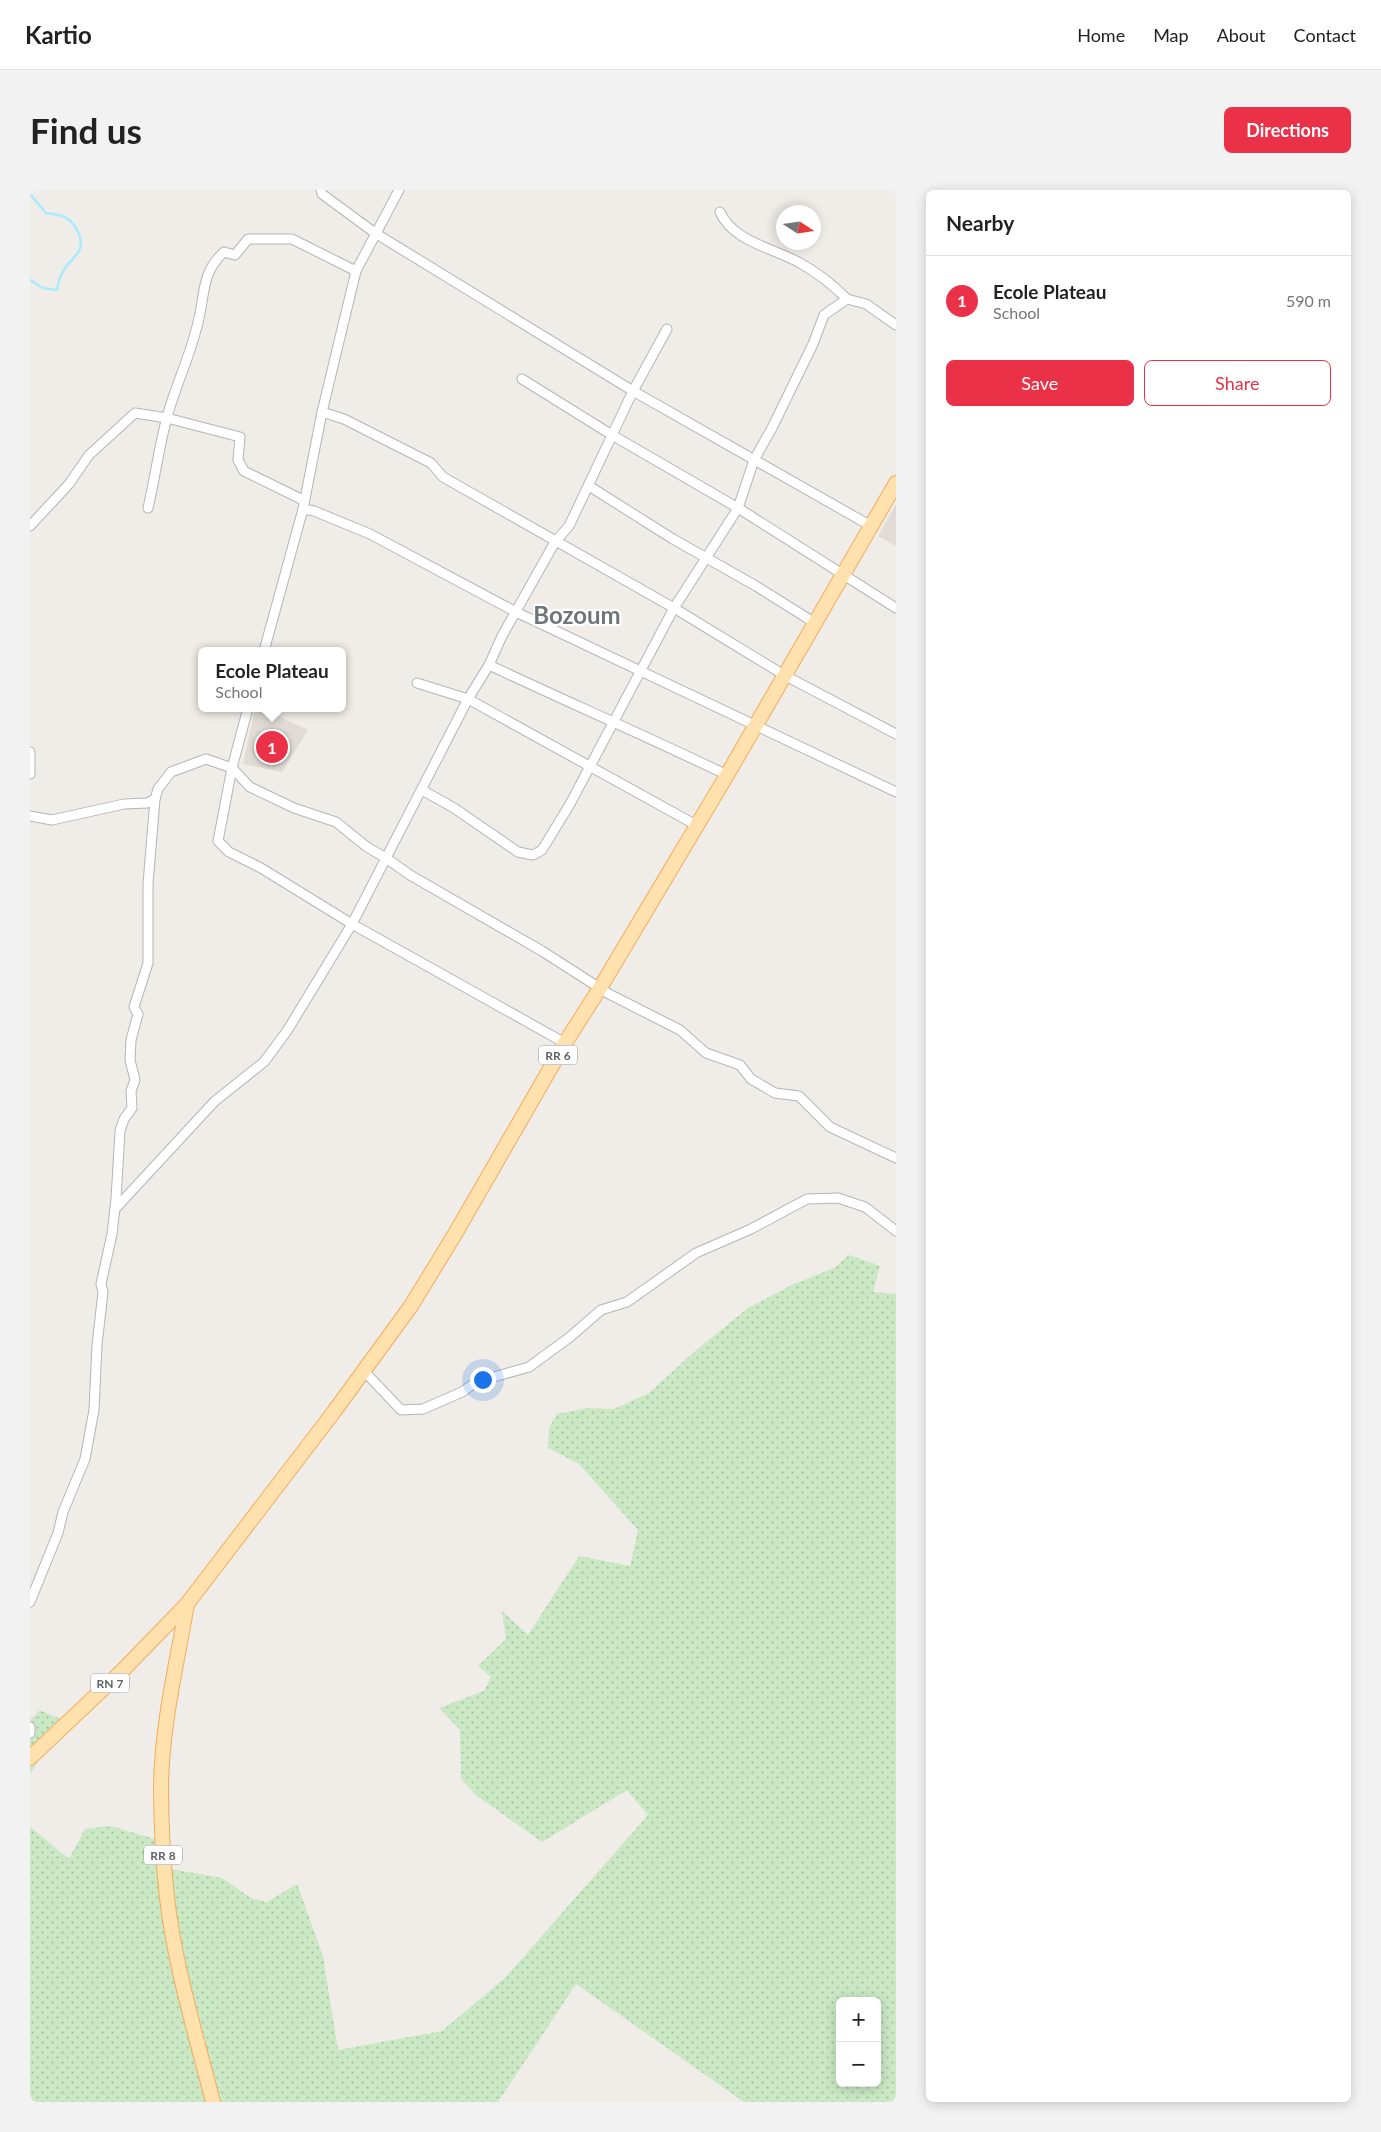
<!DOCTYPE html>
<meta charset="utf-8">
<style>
body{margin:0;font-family:Lato,sans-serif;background:#f2f2f2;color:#222}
.controls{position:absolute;right:15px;bottom:15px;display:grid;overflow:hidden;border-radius:8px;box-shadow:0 2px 12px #0003}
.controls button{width:45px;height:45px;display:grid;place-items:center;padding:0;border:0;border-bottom:1px solid #e0e0e0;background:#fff;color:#222;font:25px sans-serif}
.compass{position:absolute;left:746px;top:15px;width:45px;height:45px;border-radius:50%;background:#fff;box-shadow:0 2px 12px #0003;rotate:102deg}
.you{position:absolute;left:452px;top:1189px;width:18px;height:18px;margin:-12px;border:4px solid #fff;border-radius:50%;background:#1a73e8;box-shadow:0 0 0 8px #1a73e833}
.badge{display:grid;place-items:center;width:32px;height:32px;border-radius:50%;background:#eb3148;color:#fff;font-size:16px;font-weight:700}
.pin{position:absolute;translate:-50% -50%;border:2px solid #fff;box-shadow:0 1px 5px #0006}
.popup{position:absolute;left:168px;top:457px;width:148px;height:65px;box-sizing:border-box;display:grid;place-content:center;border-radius:8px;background:#fff;filter:drop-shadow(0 1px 4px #0005);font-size:16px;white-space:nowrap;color:#767676}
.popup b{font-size:19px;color:#222}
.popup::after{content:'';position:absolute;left:50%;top:100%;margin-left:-10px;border:10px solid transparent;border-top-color:#fff}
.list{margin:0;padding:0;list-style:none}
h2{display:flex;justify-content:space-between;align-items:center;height:65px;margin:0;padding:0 20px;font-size:21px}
h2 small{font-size:16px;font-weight:400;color:#767676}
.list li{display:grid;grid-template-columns:32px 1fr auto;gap:15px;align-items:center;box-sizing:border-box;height:90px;padding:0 20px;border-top:1px solid #e0e0e0}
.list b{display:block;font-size:19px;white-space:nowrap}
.list p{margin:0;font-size:16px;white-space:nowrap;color:#767676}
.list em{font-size:16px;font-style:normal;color:#767676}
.actions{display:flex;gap:10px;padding:15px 20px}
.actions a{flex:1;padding:11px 0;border:1px solid #eb3148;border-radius:8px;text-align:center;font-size:18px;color:#eb3148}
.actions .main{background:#eb3148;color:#fff}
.map{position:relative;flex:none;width:866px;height:1912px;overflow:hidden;border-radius:8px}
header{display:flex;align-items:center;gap:30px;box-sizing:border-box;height:70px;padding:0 25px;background:#fff;border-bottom:1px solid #e0e0e0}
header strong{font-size:24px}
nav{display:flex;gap:28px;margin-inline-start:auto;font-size:18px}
.intro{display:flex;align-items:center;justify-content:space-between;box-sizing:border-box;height:120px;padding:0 30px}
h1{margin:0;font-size:35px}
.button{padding:12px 22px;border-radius:8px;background:#eb3148;color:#fff;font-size:18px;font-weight:700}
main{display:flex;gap:30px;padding:0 30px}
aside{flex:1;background:#fff;border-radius:8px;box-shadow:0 2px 12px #0003}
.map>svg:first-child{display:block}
</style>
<header>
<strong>Kartio</strong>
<nav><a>Home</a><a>Map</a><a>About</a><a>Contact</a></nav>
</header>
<div class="intro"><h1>Find us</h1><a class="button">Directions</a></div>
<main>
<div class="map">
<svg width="866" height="1912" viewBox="0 0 866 1912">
<defs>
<pattern id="grass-dots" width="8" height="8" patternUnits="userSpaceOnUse" patternTransform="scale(1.25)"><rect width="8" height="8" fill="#cae8c3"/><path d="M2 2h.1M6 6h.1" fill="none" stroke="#a7c0a2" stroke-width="1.8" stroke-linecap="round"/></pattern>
</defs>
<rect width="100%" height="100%" fill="#f0ece7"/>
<g fill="#e0dcd5">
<path d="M866,314V356L848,346Z"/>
<path d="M225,518H231L278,540L252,582L213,574Z"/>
</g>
<g fill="url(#grass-dots)" fill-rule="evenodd">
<path d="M819,1065L850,1076L843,1102L866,1104V1912H714L546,1794L468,1912H0V1637L39,1669L55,1639L80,1636L139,1653L141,1679L192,1688L221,1708L237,1712L267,1694L293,1766L308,1860L412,1841L475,1788L618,1625L597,1600L512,1652L447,1606L431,1589L430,1540L409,1518L454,1501L461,1487L448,1476L476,1449L472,1421L498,1445L549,1366L600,1376L608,1340L549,1274L518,1258L519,1238L527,1224L557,1218L584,1219L619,1203L664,1162L718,1118L764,1094L804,1078ZM810,1811H847V1893H810Z"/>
<path d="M10,1520L35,1531L0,1584V1530Z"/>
</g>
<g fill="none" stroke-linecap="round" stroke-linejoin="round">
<path stroke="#a8ebff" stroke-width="2.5" d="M0,4L16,23C29,25 38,25 46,38C60,64 41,64 31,85C29,89 28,95 27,100L13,98L0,90"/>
<defs>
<g id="street">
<path d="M291,0L292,4L345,43L603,201L841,336"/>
<path d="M690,22C703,52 744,58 770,73C788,83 803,95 817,109"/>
<path d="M492,189L582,245L708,318L866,418"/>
<path d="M292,222L314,229L401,273L413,287L644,418L754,485L866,544"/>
<path d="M559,296L643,349L726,396L785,433"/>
<path d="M118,318C125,288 129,257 137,227C146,194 162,162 169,128C175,102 172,82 194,62L205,65L218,49H262L326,81"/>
<path d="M273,319L284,321L340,344L486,422L866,602"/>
<path d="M0,336L39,294L59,265L105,223L137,228L210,247L208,270L214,281L273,310"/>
<path d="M234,461L273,319L292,222L326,81L369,0"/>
<path d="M459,475C538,512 618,547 697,585"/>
<path d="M387,493L438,509L666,635"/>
<path d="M218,518L202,578L188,651L199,662L231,678L322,734L535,853"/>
<path d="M0,562V584"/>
<path d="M392,600L424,618L488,662L503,665L512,660L540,614L644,418L708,318L724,270L742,238L783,154L794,125L817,109L836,114L866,135"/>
<path d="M0,626L22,630L94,614L117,613L125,609L128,599L141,582L176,569L202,578L220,597L264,618L306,632L337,657L356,668L380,685L512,761L579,804L650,840L676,863L710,875L721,889L745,903L769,906L800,937L866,968"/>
<path d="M85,1019L185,911L234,872L257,841L322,734L438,509L459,475L472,446L525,352L539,336L603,201L637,139"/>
<path d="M334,1181L371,1220L393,1219L432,1202L446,1192L499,1177L540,1147L571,1120L597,1112L666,1063L721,1039L777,1009L808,1008L835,1017L866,1041"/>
<path d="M0,1412L28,1343L33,1322L55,1269L64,1220L67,1155L73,1102L71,1094L82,1044L86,1009L90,941L94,929L102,918L101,901L105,890L100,870L101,850L108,824L104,817L118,773V694L125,609"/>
<path d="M0,1537V1543"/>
</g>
<g id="primary">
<path d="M157,1414C147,1473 132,1534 131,1595C131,1632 133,1671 137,1708C145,1777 166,1845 183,1912"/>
<path d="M0,1568L93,1480L157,1414L303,1223L381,1116L425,1044L535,853L570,798L697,585L866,293"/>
</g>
</defs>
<use href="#street" stroke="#b2b6b9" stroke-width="11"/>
<use href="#primary" stroke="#f3ab5d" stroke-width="16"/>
<use href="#street" stroke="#fff" stroke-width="9"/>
<use href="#primary" stroke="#ffe1ad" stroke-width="14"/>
</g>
<g text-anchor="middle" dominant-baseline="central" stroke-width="4.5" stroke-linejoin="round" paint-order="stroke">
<g fill="#fff" stroke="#8e9295" stroke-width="1">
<rect x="509" y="855.5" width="38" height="19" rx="4"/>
<rect x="61" y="1483.5" width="38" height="19" rx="4"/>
<rect x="114" y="1655.5" width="38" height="19" rx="4"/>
</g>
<g font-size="12" font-weight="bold" fill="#5e6467">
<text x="528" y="865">RR 6</text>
<text x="80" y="1493">RN 7</text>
<text x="133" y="1665">RR 8</text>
</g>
<g font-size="24" font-weight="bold" fill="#6f7679" stroke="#fff">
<text x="547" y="424">Bozoum</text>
</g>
</g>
</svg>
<div class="controls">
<button>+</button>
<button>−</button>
</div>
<svg class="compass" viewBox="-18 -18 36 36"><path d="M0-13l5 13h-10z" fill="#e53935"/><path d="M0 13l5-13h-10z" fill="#767676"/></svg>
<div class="you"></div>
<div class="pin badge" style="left:242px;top:557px">1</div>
<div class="popup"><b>Ecole Plateau</b>School</div>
</div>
<aside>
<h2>Nearby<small></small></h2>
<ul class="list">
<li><span class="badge">1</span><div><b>Ecole Plateau</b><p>School</p></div><em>590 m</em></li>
</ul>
<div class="actions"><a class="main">Save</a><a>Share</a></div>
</aside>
</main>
